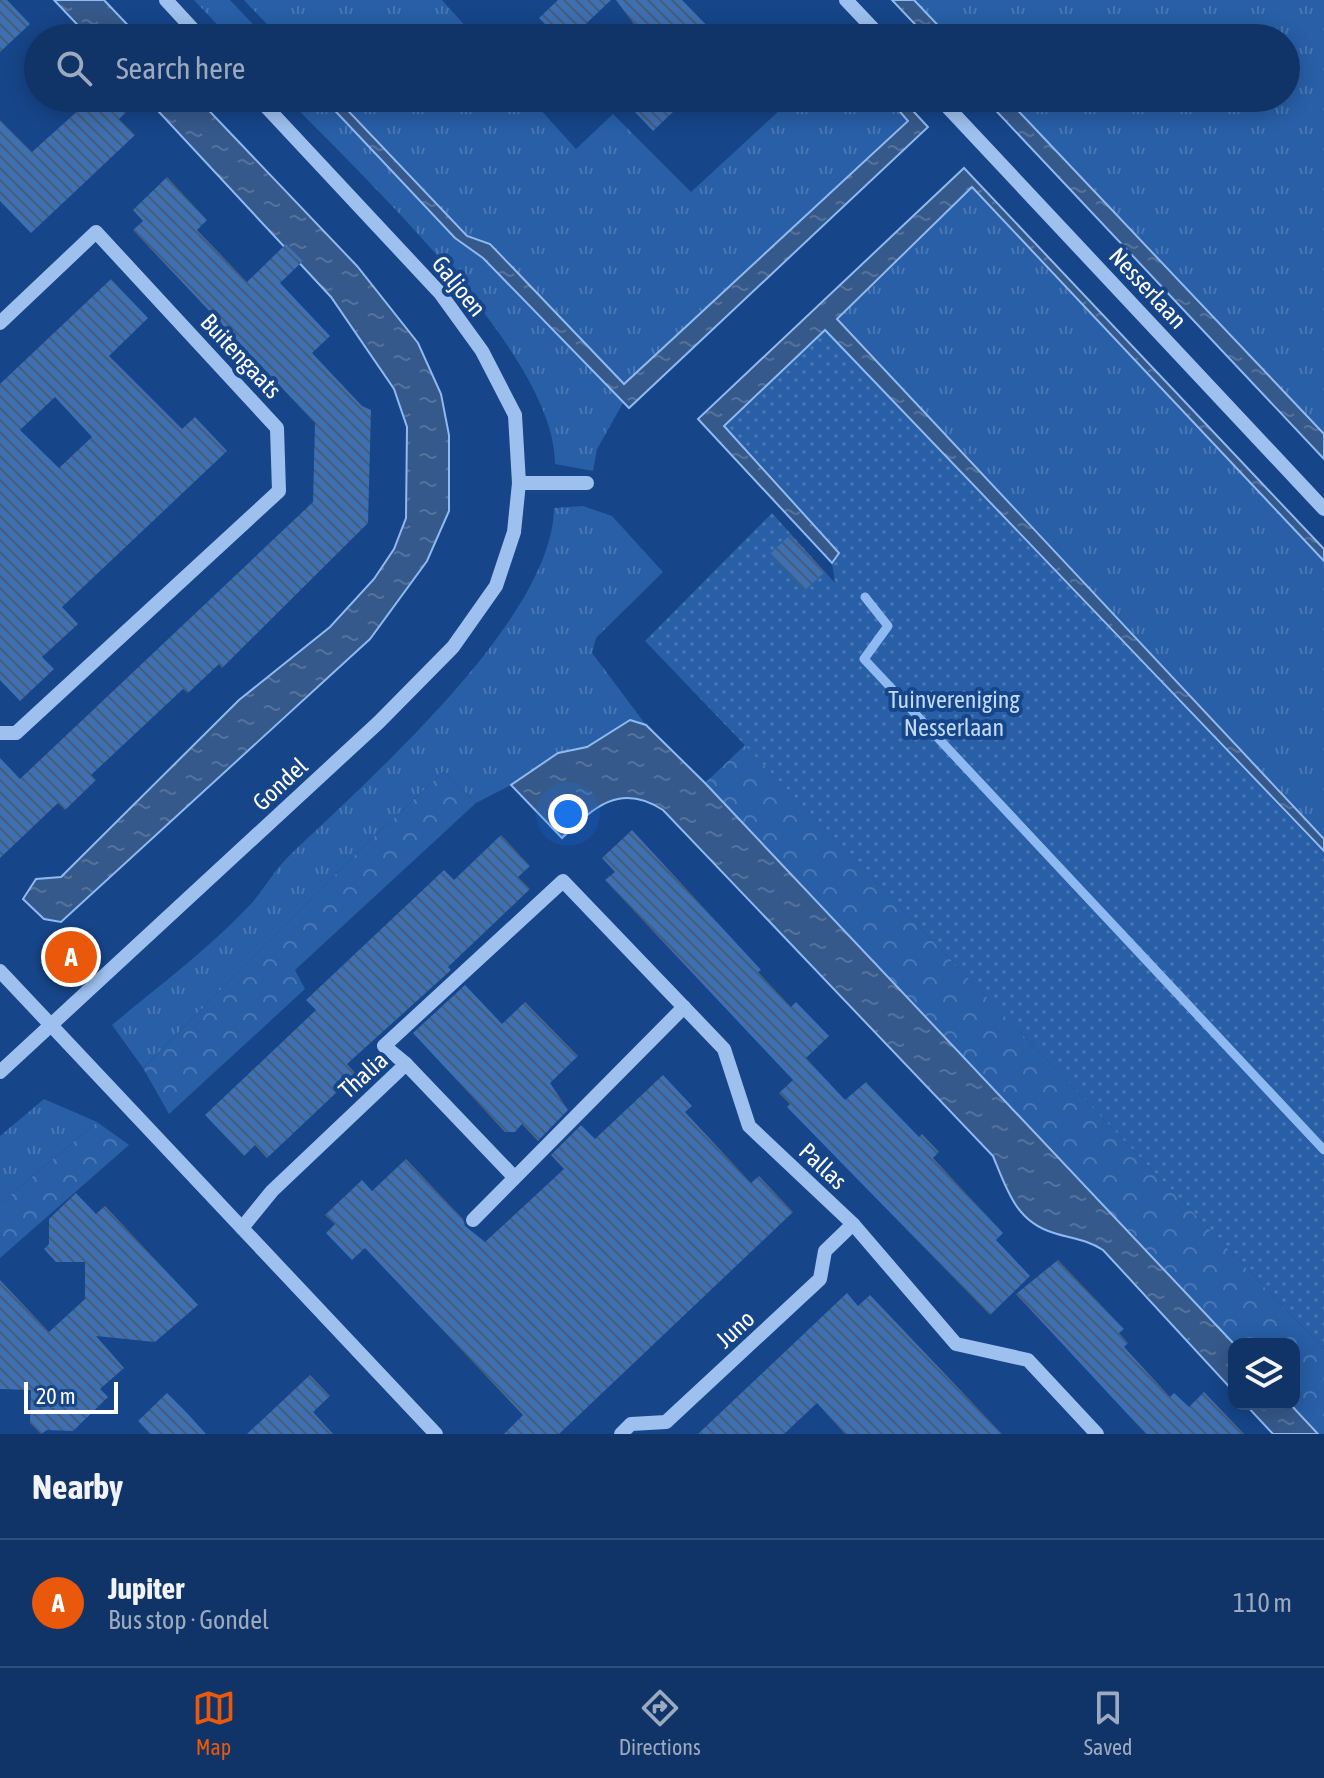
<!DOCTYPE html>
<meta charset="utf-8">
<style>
body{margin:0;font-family:"Asap Condensed",sans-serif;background:#193c6d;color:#f1f3f6}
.controls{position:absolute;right:24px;bottom:24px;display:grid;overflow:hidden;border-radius:16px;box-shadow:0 4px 20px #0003}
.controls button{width:72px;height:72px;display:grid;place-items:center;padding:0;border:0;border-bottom:2px solid #304f7b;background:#103467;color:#f1f3f6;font:40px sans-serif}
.scale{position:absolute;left:24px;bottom:20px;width:94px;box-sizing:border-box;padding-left:8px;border:4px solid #fff;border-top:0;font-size:22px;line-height:28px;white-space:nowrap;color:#fff;-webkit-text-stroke:6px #164589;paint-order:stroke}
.you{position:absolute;left:568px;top:814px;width:28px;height:28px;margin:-20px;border:6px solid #fff;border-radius:50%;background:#1a73e8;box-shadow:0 0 0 12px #1a73e833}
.badge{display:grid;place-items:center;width:52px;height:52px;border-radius:50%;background:#ea580c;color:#fff;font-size:26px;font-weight:700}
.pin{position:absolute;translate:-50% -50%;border:4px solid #fff;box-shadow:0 2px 8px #0006}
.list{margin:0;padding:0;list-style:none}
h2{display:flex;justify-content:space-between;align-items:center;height:104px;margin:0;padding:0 32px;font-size:34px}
h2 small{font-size:26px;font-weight:400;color:#9caac0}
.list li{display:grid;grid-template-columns:52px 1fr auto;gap:24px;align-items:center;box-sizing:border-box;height:128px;padding:0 32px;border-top:2px solid #304f7b}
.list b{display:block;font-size:30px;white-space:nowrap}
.list p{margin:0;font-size:26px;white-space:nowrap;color:#9caac0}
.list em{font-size:26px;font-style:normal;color:#9caac0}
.icon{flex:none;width:44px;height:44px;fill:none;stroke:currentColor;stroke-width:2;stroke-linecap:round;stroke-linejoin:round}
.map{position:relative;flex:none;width:1324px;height:1434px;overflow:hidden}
.search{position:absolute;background:#103467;box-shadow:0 4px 20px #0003;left:24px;right:24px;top:24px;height:88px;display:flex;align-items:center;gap:20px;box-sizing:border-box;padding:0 28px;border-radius:44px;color:#9caac0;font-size:30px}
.sheet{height:232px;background:#103467}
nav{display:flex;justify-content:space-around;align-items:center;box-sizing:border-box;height:112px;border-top:2px solid #304f7b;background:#103467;font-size:22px;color:#9caac0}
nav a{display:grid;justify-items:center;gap:4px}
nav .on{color:#ea580c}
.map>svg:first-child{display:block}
</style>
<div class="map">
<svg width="1324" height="1434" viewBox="0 0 1324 1434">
<defs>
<pattern id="grass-tufts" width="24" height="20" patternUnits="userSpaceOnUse" patternTransform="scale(2)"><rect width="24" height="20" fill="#285fa7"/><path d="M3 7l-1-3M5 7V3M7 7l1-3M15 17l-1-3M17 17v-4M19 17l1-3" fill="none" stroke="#4877b4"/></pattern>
<pattern id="forest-crowns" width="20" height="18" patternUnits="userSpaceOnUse" patternTransform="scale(2)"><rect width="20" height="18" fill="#285fa7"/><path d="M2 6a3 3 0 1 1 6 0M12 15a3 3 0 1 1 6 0" fill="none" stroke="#4877b4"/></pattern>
<pattern id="garden-dots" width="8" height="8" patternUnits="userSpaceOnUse" patternTransform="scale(2)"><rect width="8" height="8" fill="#285fa7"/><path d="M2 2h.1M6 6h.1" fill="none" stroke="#4877b4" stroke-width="1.8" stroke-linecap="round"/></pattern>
<pattern id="water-ripples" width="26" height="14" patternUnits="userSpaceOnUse" patternTransform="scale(2)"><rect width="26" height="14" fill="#36598b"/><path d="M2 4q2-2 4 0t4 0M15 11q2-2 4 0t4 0" fill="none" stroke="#54729c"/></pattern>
<pattern id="building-back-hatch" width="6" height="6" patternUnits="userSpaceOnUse" patternTransform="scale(2)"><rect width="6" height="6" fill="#3e70b2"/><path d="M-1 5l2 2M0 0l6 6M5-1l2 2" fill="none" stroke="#465c7a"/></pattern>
</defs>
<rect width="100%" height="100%" fill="#164589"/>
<g fill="url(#grass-tufts)">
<path d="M194,0H230L266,38H230Z"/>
<path d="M244,0H442L476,38H280Z"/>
<path d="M914,0H1324V434L1006,98H1286V38H950Z"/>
<path d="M287,98H323L455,238L483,258L623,403L597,449L593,471L555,464C556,355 361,176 287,98Z"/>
<path d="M336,98H530L576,149L613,114L691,192L793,98H887L908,121L624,385L490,244L467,236Z"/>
<path d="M971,187L1324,561V839L836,318Z"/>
<path d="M583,506L612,516L663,572L596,638L592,653L646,725L630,720L587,747L558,753L511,785L476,803L444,771L361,849L143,1068L112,1025C156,988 205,952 245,910C261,895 271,874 287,858C364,783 553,620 554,508Z"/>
<path d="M44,1099L97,1122L0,1204V1136Z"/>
</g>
<g fill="url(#forest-crowns)">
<path d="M745,745L1324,1349V1434H1318L1290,1404H1294V1344H1234L705,783Z"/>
<path d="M444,771L476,803L295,970L305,989L169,1114L143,1068L361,849Z"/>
<path d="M97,1122L129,1145L0,1258V1204Z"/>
</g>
<path fill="url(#garden-dots)" d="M824,330L1324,853V1349L645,641L772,513L835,583L832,563L839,553L724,426Z"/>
<g fill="url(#water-ripples)" stroke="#8fbaf1" stroke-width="2">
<path d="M54,0H104L140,38H90Z"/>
<path d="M892,0H914L950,38H928Z"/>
<path d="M146,98H197L357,266L418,343L441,394L449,435V511L427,561L370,639L61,922L44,919L23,899L36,879L61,877L239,700L330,627L374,579L394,549L406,518L407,427L394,389L331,297Z"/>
<path d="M323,98H336L467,236L490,244L624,384L908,121L888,98H901L928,127L629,408L483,258L455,238Z"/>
<path d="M984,98H1006L1324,434V459Z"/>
<path d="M964,168L1324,549V561L972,187L837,319L1324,839V851L825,330L724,426L839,553L832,563L698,419Z"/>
<path d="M630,720L646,725L705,783L1234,1344V1392L1103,1250C1086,1239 1072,1239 1054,1233C1016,1222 1007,1190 993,1156L663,810C620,782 594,807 562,838L511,785L558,753L587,747Z"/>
<path d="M1245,1404H1290L1318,1434H1273Z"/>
</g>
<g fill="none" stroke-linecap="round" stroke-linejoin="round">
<path stroke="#8fbaf1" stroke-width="9" d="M865,597L888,626L864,659L1324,1150"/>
</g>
<g fill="url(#building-back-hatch)" fill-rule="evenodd">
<path d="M0,0H7L30,24L0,52Z"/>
<path d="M558,0H611L571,38H559L539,18Z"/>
<path d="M616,0H682L719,38H644Z"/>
<path d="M92,98H141L119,119L135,135L31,233L0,201V120L32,152Z"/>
<path d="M645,98H662L674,111L653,131L633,110Z"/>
<path d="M167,177L207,220L197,230L247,282L286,244L303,261L280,283L330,336L312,353L362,406L371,410L368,523L222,668L219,664L188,693L183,689L91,775L96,780L65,810L58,803L0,858V758L20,779L313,502L315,423L133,230L143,221L133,210Z"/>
<path d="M111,279L148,318L109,356L182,429L195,417L227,451L62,607L78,624L42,657L54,669L20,701L0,680V384ZM55,397L92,437L59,468L20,430Z"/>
<path d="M790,535L825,572L805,590L770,554Z"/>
<path d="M632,830L761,970L758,972L791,1007L796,1002L829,1036L806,1058L845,1100L866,1082L919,1137L922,1134L939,1152L933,1158L1003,1233L996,1240L1030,1276L990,1315L787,1107L790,1104L779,1093L793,1080L605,880L615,872L602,858Z"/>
<path d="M501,835L530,866L518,877L530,889L448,967L451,970L347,1064L356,1074L267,1158L255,1145L244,1156L205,1115L316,1010L306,1000L444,870L454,880Z"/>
<path d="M465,985L502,1024L525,1002L578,1056L550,1083L568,1110L538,1141L522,1124L515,1132H505L413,1033Z"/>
<path d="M663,1075L692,1106L685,1112L751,1183L759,1176L793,1212L559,1434H504L523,1415L365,1248L352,1260L326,1233L335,1224L325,1215L362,1180L372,1191L406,1159L463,1219L465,1226L485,1242L564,1169L551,1155L581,1125L595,1139Z"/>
<path d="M76,1193L96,1214L105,1206L198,1305L155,1342L96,1336L124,1368L100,1389L108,1397L73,1431L47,1430L41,1434L30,1423L31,1390L0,1389V1280L49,1332L85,1299V1262H56L44,1249L49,1244V1219Z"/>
<path d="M1058,1260L1124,1329L1119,1333L1128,1343L1124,1347L1170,1397L1174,1393L1189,1407L1204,1392L1244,1434H1146L1016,1294Z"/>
<path d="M847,1293L858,1306L870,1295L1002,1434H845L817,1403L784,1434H698Z"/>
<path d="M310,1375L330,1396L313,1412L333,1434H247Z"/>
<path d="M167,1393L187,1413L206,1434H150L138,1421Z"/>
</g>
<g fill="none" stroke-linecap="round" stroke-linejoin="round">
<g stroke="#9dc0ee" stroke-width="14">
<path d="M166,0L201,38"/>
<path d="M846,0L882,38"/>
<path d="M939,98L1324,509"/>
<path d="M0,323L96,232L277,428L279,491L16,733H0"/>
<path d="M519,483H587"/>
<path d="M0,971L436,1434"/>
<path d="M406,1064L384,1046L563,881L724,1049L749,1126L853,1224L956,1344L1028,1360L1097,1434"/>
<path d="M0,1072L379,722L453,647L496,586L514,532L519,483L515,415L482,351L440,293L258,98"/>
<path d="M473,1220L684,1007"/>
<path d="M242,1228L272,1191L406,1064L514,1177"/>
<path d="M621,1434L631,1424L666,1422L820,1279L825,1251L853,1224"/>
</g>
</g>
<g text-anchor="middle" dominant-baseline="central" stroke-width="8" stroke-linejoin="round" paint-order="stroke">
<g font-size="24" fill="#fff" stroke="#164589">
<text transform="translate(459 286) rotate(51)">Galjoen</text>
<text transform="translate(1148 288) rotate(47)">Nesserlaan</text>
<text transform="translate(241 356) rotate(47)">Buitengaats</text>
<text transform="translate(280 784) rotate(-43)">Gondel</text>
<text transform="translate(363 1075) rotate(-42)">Thalia</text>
<text transform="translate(823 1166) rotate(43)">Pallas</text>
<text transform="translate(735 1329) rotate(-43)">Juno</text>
</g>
<g font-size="24" fill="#c3dbfb" stroke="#164589">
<text x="954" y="699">Tuinvereniging<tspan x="954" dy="28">Nesserlaan</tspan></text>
</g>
</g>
</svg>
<div class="controls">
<button><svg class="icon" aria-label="layers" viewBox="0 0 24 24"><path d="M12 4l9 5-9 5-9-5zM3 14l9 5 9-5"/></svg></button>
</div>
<div class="scale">20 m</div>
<div class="you"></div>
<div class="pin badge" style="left:71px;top:957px">A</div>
<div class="search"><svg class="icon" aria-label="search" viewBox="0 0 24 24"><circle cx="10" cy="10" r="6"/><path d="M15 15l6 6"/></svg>Search here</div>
</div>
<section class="sheet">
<h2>Nearby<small></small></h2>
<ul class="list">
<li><span class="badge">A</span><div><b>Jupiter</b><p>Bus stop · Gondel</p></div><em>110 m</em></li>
</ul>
</section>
<nav>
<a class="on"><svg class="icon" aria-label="map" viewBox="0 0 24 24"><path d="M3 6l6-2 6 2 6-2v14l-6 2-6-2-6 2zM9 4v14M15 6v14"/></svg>Map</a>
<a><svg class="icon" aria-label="directions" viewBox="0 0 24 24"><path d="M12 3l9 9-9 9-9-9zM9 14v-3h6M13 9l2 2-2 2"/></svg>Directions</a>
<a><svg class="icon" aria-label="saved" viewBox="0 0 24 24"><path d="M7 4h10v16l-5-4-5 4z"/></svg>Saved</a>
</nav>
